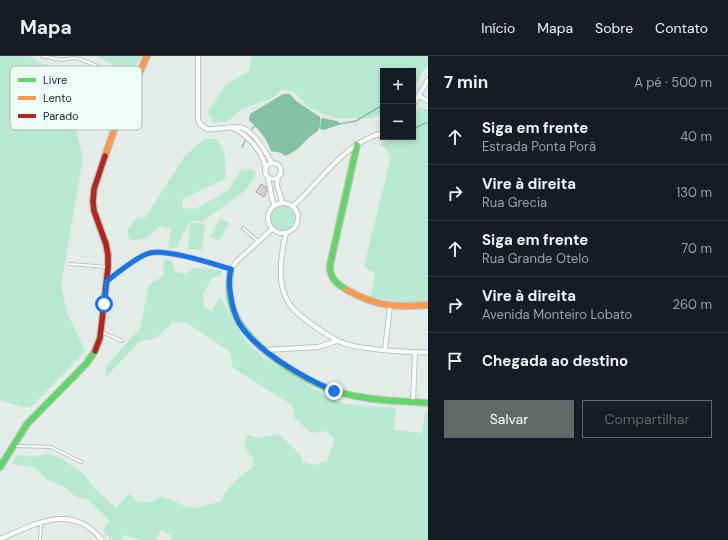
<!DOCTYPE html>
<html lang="pt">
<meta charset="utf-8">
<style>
body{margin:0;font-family:"DM Sans",sans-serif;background:#20242c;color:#f1f3f6}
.controls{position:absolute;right:12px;top:12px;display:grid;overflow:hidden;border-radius:0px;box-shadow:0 2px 6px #0003}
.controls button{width:36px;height:36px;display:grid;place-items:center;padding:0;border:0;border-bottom:1px solid #363941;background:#171b24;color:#f1f3f6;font:20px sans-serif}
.stop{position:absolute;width:12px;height:12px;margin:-9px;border:3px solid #1a73e8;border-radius:50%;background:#fff}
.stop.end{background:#1a73e8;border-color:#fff;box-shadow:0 1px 4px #0008}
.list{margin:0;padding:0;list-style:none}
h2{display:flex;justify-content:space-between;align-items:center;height:52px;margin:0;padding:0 16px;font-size:17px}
h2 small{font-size:13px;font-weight:400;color:#9ea1a6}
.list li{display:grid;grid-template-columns:26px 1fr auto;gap:12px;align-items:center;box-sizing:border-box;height:56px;padding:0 16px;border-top:1px solid #363941}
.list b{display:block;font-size:15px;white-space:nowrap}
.list p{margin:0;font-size:13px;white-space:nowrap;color:#9ea1a6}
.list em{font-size:13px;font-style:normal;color:#9ea1a6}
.actions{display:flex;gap:8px;padding:12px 16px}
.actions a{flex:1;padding:9px 0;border:1px solid #626865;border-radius:0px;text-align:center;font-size:14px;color:#626865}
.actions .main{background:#626865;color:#fff}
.icon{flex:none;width:22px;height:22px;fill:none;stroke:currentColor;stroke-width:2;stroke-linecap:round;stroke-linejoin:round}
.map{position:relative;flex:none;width:428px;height:484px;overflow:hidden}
header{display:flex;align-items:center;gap:24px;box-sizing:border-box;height:56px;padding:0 20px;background:#171b24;border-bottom:1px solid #363941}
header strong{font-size:19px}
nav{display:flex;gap:22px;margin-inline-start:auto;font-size:14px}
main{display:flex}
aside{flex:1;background:#171b24}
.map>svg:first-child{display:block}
</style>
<header>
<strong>Mapa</strong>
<nav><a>Início</a><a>Mapa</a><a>Sobre</a><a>Contato</a></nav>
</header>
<main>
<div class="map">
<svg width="428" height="484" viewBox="0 0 428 484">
<rect width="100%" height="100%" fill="#e4ece8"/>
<g fill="#b8ead3">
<path d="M0,0H30L37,6L58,12L78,13L70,50L83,103L61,230L67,256L85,295L30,352L0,345Z"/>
<path d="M96,0H141L133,14L119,12Z"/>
<path d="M252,0H428V8L413,33V15H383V57L371,62H334L309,52L293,35L281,34L273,42L242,53L228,65L214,67L208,56L226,28L248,16Z"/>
<path d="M420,51L428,54V245L410,247L371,241L375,217L364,211L391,100L381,88L393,81H413V60Z"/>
<path d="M204,83H217L225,99L226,122L183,143L182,152L195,153L229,134L240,115L252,113L256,118L246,134L202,166L190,165L176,192L168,191L171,173L160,170L146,182L130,185L127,176L135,163L145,162L184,101Z"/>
<circle cx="283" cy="162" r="13"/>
<path d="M220,162L229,167L219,185L210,181Z"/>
<path d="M190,166L205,168L202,194L188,193Z"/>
<path d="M164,203L171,204L176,216L185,218L194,212L222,214L221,220L212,222L203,238L204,252L212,254L220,241L245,284L263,301L331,343L345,348L396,352L394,374L422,377L425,355H428V484H171L172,480L162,474L155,484H141L123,479V484H112L103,475L109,464L88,444L76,441L63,430L46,423L34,411L12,408L17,399L36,401L45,398L59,401L84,418L93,431L116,452L129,437L138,446H151L162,440L187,451L197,452L221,445C228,429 238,422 252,412L253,402L244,391L247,379L259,382L278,378L300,398L303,406L315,409L327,404L335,383L325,375L312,377L295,363L292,349L233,312L230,296L187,267L173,266L156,282L140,285L106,321V310L140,272L149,229L163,220Z"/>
</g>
<g fill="#83c1a6">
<path d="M283,38H290L296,45L320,61V70L318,75C306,81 299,96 285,100L281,97L271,95C266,81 259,74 249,64L250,58Z"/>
<path d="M321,62L337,65L341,68L324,74L320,73Z"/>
</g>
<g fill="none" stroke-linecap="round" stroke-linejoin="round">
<g stroke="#83c1a6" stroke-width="1.5">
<path d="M339,68L356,65L379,51L383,52"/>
<path d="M252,73L255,70"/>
<path d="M413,73L426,67H428"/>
<path d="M242,91L245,85"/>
</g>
</g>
<path fill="#d8cdce" stroke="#a3a4a3" d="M261,128L266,131L267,135L264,141L256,136Z"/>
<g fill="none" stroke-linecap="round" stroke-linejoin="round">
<defs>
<g id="lane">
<path d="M42,0L61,4L72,2L80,3L134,25"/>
<path d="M243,172L258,185"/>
<path d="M70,208L107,211"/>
<path d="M102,276L122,285"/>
<path d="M16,390L51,391L81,406"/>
<path d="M40,484L41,467"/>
</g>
<g id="street">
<path d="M198,0V62L200,68L207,73C217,74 228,71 238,71C252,71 266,97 272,107"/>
<path d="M419,40L428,45"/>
<path d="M413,49L428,24"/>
<path d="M233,72C248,79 264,97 266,114"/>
<circle cx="273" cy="115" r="8"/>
<path d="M268,121L271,138L274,149"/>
<path d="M278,121L277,129L282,146"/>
<circle cx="283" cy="162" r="15"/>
<path d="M293,150C321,125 345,86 383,77"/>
<path d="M286,177C282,194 278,217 283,234C285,240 288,246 291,250C300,262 333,284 346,288C358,292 370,292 382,294C398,295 412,297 428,296"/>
<path d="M107,225C117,217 139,199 150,197C168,193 213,208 231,213L236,206L272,173"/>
<path d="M265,294L318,291L337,285"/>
<path d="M385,294L390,250"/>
<path d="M413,345L415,297"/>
<path d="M0,483C36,468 72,446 102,484"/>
</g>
<g id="fast">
<path d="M231,213C227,231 230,251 239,266C258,297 311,330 346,338C373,345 401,345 428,347"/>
<path d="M347,234C337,228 329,222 330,209L357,89"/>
<path d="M0,411L27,368L86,308L95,295"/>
</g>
<g id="slow">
<path d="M105,100L117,66L147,0"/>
<path d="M347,234C376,250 395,252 428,249"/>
</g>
<path id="jam" d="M95,295L100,282L108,211V199L106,188L94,155L93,146L94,133L105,100"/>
</defs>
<use href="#lane" stroke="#bcc2bf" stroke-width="4"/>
<use href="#street" stroke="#bcc2bf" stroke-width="6"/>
<use href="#fast" stroke="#bcc2bf" stroke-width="8"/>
<use href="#slow" stroke="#bcc2bf" stroke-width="8"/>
<use href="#jam" stroke="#bcc2bf" stroke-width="8"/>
<use href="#lane" stroke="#fbfcfc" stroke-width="2"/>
<use href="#street" stroke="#fbfcfc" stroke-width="4"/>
<use href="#fast" stroke="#63d668" stroke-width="5.5"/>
<use href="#slow" stroke="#ff974d" stroke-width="5.5"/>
<use href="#jam" stroke="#b3261e" stroke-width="5.5"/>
</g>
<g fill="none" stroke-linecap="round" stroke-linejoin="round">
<path stroke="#1a73e8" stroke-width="5" d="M104,248L107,225C117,217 139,199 150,197C168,193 213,208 231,213C228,223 229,231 231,241C232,249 235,259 239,267C256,295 304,322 334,335"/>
</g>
<rect x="10" y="10" width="132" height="64" rx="6" fill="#eefdf5" stroke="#afbbb4" stroke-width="1"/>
<rect x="18" y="22" width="18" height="4" fill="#63d668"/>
<rect x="18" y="40" width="18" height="4" fill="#ff974d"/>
<rect x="18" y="58" width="18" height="4" fill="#b3261e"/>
<g font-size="11" fill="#1c211e">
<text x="43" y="28">Livre</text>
<text x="43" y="46">Lento</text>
<text x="43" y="64">Parado</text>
</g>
</svg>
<div class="controls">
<button>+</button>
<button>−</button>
</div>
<div class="stop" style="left:104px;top:248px"></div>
<div class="stop end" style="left:334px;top:335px"></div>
</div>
<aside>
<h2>7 min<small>A pé · 500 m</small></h2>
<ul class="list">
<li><svg class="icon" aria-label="ahead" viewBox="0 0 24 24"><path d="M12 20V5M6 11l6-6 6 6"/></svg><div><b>Siga em frente</b><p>Estrada Ponta Porã</p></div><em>40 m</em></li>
<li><svg class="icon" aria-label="right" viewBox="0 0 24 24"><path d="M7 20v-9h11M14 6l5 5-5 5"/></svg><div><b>Vire à direita</b><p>Rua Grecia</p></div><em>130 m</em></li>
<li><svg class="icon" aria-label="ahead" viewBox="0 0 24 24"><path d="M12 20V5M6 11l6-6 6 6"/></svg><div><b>Siga em frente</b><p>Rua Grande Otelo</p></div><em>70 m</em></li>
<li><svg class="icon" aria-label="right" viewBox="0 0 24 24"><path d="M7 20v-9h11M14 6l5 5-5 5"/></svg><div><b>Vire à direita</b><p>Avenida Monteiro Lobato</p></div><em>260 m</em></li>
<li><svg class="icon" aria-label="arrive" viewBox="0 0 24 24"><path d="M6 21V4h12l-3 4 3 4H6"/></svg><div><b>Chegada ao destino</b></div></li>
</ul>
<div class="actions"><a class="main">Salvar</a><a>Compartilhar</a></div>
</aside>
</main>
